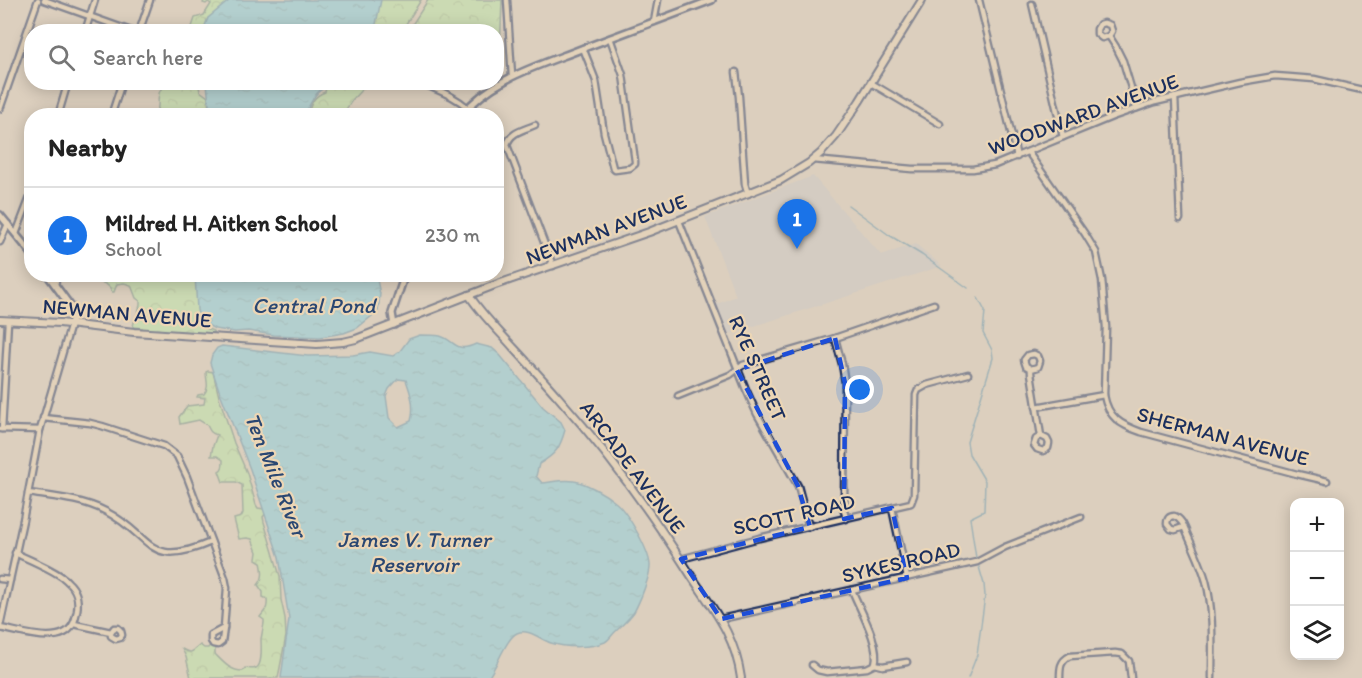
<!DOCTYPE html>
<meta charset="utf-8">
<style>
body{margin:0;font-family:Itim,sans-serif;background:#f2f2f2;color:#222}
.controls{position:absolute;right:18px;bottom:18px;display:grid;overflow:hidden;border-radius:12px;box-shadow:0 3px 15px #0003}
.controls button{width:54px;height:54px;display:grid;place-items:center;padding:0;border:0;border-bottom:2px solid #e0e0e0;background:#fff;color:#222;font:30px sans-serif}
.you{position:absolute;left:860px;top:390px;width:21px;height:21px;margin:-15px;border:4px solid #fff;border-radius:50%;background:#1a73e8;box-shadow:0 0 0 9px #1a73e833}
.badge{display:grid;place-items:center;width:39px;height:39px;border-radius:50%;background:#1a73e8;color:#fff;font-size:20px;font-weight:700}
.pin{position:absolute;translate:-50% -50px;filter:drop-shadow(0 2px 3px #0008)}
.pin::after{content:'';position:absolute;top:32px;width:21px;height:18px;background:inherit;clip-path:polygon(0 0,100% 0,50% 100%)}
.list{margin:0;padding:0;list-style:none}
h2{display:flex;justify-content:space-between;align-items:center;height:78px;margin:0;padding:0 24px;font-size:26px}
h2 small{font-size:20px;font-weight:400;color:#767676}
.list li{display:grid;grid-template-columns:39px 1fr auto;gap:18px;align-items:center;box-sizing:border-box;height:96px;padding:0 24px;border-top:2px solid #e0e0e0}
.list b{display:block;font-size:22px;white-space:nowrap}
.list p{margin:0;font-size:20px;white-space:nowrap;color:#767676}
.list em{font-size:20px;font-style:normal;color:#767676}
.icon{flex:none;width:33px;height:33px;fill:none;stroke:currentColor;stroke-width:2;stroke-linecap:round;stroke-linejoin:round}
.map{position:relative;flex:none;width:1362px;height:678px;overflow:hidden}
.search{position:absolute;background:#fff;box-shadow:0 3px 15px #0003;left:24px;top:24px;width:480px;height:66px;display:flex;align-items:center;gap:15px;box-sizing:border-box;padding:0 21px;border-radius:24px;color:#767676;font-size:22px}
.panel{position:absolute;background:#fff;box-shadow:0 3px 15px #0003;left:24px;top:108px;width:480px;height:174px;border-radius:24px}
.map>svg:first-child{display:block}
</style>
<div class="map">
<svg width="1362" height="678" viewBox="0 0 1362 678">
<defs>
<pattern id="forest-crowns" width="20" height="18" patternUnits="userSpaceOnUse" patternTransform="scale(1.5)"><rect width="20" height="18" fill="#b7e7a6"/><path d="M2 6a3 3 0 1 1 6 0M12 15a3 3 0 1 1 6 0" fill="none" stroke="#9dc691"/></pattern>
<pattern id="water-ripples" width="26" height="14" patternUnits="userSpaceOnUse" patternTransform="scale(1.5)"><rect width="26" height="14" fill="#82cfe2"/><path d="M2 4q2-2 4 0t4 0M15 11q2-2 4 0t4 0" fill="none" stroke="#70b2c4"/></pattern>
</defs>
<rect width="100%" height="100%" fill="#dccfbe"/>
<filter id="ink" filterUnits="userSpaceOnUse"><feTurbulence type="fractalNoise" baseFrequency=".0167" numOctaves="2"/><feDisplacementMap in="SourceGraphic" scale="12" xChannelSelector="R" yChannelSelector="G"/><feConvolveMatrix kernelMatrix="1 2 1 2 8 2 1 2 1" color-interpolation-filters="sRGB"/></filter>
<g filter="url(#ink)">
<path fill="#c9c7c8" d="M813,176L881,255L916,244L942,266L729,334L717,304L736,296L705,217Z"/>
<g fill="url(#forest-crowns)" stroke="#698b82" stroke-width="1.5">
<path d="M204,0H233L202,31L189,32L192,27L195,18L204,15L211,4L208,2L206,4L203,3Z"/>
<path d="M370,0H421L401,32L372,31Z"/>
<path d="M428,0H502L499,78L497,79L496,32L408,31Z"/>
<path d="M329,82L368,83C359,93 348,102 344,115L307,116C311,104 313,96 325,92L327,83Z"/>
<path d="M165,83H198L200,91L208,97L209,115L155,116C161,105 156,99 160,91C161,88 163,86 165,83Z"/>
<path d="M96,275H196L200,315L198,322L205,328L213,331L214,337L140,335L142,328L133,327C134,317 141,311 140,301L136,298L131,285L124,283L117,284L114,292H112C110,285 105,283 99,282L98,277Z"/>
<path d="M208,371L213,372L219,397L234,443L247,473L256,505L258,508L264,509L266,513L263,517L264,522L280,576L281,600L285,618L286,636L278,678H191L186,657L182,649C193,655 192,651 200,645L204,648H208L212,643L217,645L215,648V654C223,662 230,671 243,671L245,668C249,668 252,670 256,668C263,665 261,645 261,639C262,634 263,628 264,623V620L260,617C265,610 268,609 267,599L263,597V592L258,585C264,578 263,571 261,562L256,559L257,552L252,539L247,538L239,539L234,519L241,517L243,513L242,485L236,482H223L219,471C223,469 223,465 223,460L217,456H211L213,446L217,435C210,433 210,431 207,425L199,420L180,424L179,417L187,406L204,404L205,398L197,397L198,395L204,394C210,387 206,380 206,372Z"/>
</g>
<g fill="url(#water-ripples)" stroke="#598fad" stroke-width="1.5" fill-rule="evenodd">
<path d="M230,0H381L376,24L372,31H203L208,18Z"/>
<path d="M207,83V82L336,83C316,90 315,94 306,112L307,116L210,115Z"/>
<path d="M195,275H376L380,294L378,311L357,328L344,333L320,337L274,335L248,331L235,332L215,329L200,321L197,310Z"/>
<path d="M420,335C426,335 434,335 440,336C455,340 455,354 476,344L492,348L499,354L543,407L561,422L565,430C560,448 556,454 539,464L536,476L542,483C552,482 564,479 574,481C587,483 605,494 615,502C627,511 649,550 650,565C651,575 639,603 634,612C629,619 621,626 615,632C612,635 609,640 605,642C591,648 566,648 551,643C541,640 529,628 517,633C507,637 496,668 488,678H281L289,619L279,557L250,469L219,390L210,363L212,355L217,348L222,346L308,356L353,355L370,352L393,356L400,351L409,339ZM398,379L406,380C411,394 415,406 411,421L398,427L389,418L386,396L389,389Z"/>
</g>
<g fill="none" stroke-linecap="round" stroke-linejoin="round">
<g stroke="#598fad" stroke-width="1.5">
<path d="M848,205L889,235L922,255L968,288"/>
<path d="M976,558L970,518L984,511L985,481L969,454L967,442L993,358L992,350L983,333L985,311L978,298"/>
<path d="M968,678L977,655L985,596L984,584L979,567"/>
</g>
<defs>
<g id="minor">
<path d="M44,0L134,32"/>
<path d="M507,0L512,76"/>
<path d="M979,0L1017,157"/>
<path d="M1032,4L1063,137"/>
<path d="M654,22L658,0"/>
<path d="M85,32L95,0"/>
<path d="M139,32L150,0"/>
<path d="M1109,36L1112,31L1110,25L1104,23L1100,24L1097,29V34L1102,38L1109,36L1116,47L1123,61L1137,108"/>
<path d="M583,48L596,81L604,133L613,168L615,170L630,168L635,164V161L623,75L610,38"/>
<path d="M736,72L739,97L745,184L748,194"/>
<path d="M420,82C436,90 454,95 468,108"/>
<path d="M871,83L940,124"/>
<path d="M1175,97L1180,219"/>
<path d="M0,109L38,0"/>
<path d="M58,116L68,82"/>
<path d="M111,116L122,82"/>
<path d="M535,125C524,130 510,132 507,145L553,266"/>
<path d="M1028,152L1085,234L1096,252L1102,280L1106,327L1104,395C1108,418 1121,425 1141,432L1297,474L1327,481"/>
<path d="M813,160L912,169H973L995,165L1112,117L1155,102L1240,82L1275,76L1289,77L1314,79L1362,90"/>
<path d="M679,221L745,387L757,414L798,486L809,527"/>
<path d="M16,234L32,192"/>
<path d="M0,242L8,224"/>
<path d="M55,284L58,274"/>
<path d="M835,338L842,364L845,383L844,510L846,519"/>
<path d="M1031,369L1026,366L1024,360L1028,355L1034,354L1038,356L1040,361L1038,367L1031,369V373L1041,436L1047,439L1049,443L1048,448L1043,451L1037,449L1034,445L1036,439L1041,436"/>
<path d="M678,396L730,375L743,365L835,338L934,304"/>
<path d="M1036,407L1104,395"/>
<path d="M43,418L90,423L102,426L164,446L177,456L187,477L225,578L227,588L224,628"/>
<path d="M0,429L40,430"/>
<path d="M2,429L8,321"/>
<path d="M28,493C54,497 82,499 105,511C154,536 146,570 211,542"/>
<path d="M892,508L907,578"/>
<path d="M1184,527L1175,530L1171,529L1167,524C1167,519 1169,516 1174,516C1183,519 1185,530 1189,538C1195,552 1202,566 1206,581C1214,612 1212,646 1212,678"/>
<path d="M681,559L759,538L911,503L914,495L916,395L918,390L927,385L968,374"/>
<path d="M0,579L10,580"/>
<path d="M852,590C859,608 881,645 875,664"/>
<path d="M721,619L977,562L1005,547L1081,517"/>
<path d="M74,624L111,632V636L116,639L120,638L122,635L121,631L118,628H114L111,632"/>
<path d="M0,626L23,520L40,430L71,324"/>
<path d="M0,628C19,631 62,647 73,624C75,621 76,615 77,611C79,599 77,590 68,582C60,572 28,559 15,553"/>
<path d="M224,628L222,642L218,645L213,644L211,641V635Z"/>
<path d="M812,665L818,670L827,672L867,668L875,664L883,666L907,662"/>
<path d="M1060,678C1060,668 1060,661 1070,656L1115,653L1122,654L1129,661L1131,678"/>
</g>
<g id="tertiary">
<path d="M461,116C491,78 541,65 584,48C626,32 669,16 712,0"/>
<path d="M0,215L32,254"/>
<path d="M47,274L74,311L71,324"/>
<path d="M394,325L392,313L405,274"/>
</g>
<g id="secondary">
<path d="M469,295C482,315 498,330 513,347C529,364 544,381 559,398C608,453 652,514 692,577C715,612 735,635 741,678"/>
<path d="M0,320L60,323L134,332L317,344L343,342L356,339L495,285L649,232L781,180L809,163L821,153L836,136L859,102L922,0"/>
</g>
</defs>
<use href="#minor" stroke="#1b2f5e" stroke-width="9"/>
<use href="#tertiary" stroke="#1b2f5e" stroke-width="10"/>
<use href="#secondary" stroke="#1b2f5e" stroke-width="10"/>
<use href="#minor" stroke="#ecd6b5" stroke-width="4.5"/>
<use href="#tertiary" stroke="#ecd6b5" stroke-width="5"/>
<use href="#secondary" stroke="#ecd6b5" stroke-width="6"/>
</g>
</g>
<path d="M0 0H1362V678H0ZM835,338L845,383L844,519L892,508L907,578L721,619L681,559L810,527L798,486L737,370Z" fill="#dccfbe" fill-opacity=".55" fill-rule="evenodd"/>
<path fill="none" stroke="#1d4ed8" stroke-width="4.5" stroke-dasharray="12 8" stroke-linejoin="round" d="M835,338L845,383L844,519L892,508L907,578L721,619L681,559L810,527L798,486L737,370Z"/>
<g text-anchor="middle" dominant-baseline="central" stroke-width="4.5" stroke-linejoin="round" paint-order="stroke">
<g font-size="21" fill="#1b2f5e" stroke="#ecd6b5">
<text transform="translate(1083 114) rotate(-20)">WOODWARD AVENUE</text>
<text transform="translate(606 229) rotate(-20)">NEWMAN AVENUE</text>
<text transform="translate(127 313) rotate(5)">NEWMAN AVENUE</text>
<text transform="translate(758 368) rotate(66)">RYE STREET</text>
<text transform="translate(1223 436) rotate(15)">SHERMAN AVENUE</text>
<text transform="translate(633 467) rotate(53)">ARCADE AVENUE</text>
<text transform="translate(794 514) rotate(-13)">SCOTT ROAD</text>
<text transform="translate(901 562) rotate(-13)">SYKES ROAD</text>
</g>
<g font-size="22" font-style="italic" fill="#2a4772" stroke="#ecd6b5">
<text x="314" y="305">Central Pond</text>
<text transform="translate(276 475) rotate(68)">Ten Mile River</text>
<text x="414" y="539">James V. Turner<tspan x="414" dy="25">Reservoir</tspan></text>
</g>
</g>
</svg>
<div class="controls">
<button>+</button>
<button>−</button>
<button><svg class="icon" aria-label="layers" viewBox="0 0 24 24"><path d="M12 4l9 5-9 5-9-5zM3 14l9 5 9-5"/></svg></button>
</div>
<div class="you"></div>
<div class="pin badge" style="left:797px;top:249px">1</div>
<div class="search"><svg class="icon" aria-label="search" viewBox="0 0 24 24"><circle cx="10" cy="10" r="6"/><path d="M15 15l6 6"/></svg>Search here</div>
<section class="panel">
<h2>Nearby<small></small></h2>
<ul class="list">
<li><span class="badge">1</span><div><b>Mildred H. Aitken School</b><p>School</p></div><em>230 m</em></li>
</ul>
</section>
</div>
